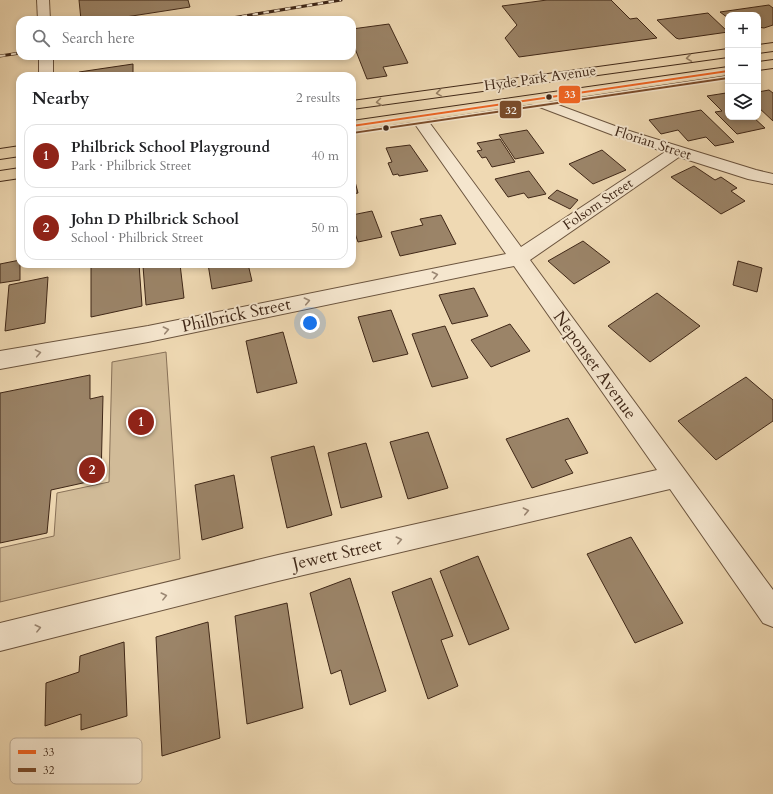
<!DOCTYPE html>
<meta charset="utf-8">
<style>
body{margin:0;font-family:Cardo,serif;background:#f6f6f6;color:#202124}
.controls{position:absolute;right:12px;top:12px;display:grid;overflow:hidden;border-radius:8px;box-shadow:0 2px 6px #0003}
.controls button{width:36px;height:36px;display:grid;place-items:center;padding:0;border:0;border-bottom:1px solid #e0e0e0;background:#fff;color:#202124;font:20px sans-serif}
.you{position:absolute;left:310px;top:323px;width:14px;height:14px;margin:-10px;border:3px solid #fff;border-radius:50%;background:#1a73e8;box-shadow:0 0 0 6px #1a73e833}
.badge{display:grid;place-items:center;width:26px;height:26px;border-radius:50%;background:#8f2418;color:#fff;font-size:13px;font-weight:700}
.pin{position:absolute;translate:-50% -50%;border:2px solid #fff;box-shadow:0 1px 4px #0006}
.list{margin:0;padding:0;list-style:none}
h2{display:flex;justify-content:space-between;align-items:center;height:52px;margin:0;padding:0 16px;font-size:17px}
h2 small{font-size:13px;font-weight:400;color:#757577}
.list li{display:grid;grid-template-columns:26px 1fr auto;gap:12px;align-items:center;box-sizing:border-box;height:64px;margin:0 8px 8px;padding:0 8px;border:1px solid #e0e0e0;border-radius:12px}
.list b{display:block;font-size:15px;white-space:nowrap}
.list p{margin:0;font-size:13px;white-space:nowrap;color:#757577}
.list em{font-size:13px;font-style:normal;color:#757577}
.icon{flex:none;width:22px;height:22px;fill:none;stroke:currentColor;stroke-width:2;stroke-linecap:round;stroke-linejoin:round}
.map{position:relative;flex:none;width:773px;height:794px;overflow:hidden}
.search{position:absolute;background:#fff;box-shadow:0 2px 6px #0003;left:16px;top:16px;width:340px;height:44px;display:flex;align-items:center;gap:10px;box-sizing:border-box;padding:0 14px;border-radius:12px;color:#757577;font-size:15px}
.panel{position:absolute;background:#fff;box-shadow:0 2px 6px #0003;left:16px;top:72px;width:340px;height:196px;border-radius:12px}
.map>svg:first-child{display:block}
</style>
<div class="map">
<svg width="773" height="794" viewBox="0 0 773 794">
<rect width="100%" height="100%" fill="#efd9b3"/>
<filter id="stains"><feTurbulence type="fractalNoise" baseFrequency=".005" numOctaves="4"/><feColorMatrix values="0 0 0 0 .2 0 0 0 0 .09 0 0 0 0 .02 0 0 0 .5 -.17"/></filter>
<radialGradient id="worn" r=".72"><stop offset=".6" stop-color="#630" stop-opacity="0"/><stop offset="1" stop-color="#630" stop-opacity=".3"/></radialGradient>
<path fill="#d1bb98" stroke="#887158" d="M166,352L180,559L0,602V548L54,536L57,493L109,482L112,362Z"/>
<g fill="#9b8468" stroke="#3f2717">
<path d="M79,0H188L190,7L106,20H81Z"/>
<path d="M547,0H611L630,19L637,18L657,38L519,57L505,38L517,25L502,6Z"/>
<path d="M769,5L773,8V25L764,28L758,27V15H728V18L720,12Z"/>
<path d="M708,13L728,32L679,39L676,38L657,20Z"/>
<path d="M389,24L408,63L383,67L387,76L367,79L352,41V29Z"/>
<path d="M133,64V76H78L79,72Z"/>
<path d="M769,90L773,93V121L758,107V92Z"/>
<path d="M726,93L728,94V117H753L765,128L737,134L715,112L722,111L707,96Z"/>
<path d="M701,110L734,142L715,146L706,137L688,141L678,130L661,134L649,120Z"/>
<path d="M527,130L544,153L515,159L499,135Z"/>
<path d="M500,139L515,162L492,167L486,157L482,158L477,151L482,150L477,143Z"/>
<path d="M410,145L428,171L399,176L398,174L393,175L388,163L392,162L386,148Z"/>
<path d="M602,150L626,170L593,184L569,164Z"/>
<path d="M694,166L715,180L721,177L737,188L731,191L745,201L721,214L671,177Z"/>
<path d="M352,170L358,193L352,194Z"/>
<path d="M529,171L546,194L528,198L524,193L508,197L495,179Z"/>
<path d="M557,190L578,200L570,209L548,198Z"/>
<path d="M372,211L382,237L358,242L352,225V215Z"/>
<path d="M441,215L456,244L400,256L391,232L423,225L420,219Z"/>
<path d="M20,222V255L17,256Z"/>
<path d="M583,241L610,262L574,284L548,261Z"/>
<path d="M20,260V280L0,283V264Z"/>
<path d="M738,261L762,268L757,292L733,285Z"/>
<path d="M91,264H139L142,306L91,317Z"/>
<path d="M151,264H180L184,298L146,305L143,266Z"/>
<path d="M208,264H248L252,281L212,289Z"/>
<path d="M48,277L45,323L5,331L9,285Z"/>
<path d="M474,288L488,316L452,324L439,295Z"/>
<path d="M657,293L700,326L650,362L608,326Z"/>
<path d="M391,310L408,354L373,362L358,317Z"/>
<path d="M510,324L530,351L491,367L471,340Z"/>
<path d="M445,326L468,378L432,387L412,334Z"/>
<path d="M283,332L297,383L257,393L246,341Z"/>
<path d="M90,375V399L103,396L101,479L51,490L47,533L0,543V393Z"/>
<path d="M746,377L773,400V421L716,460L678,421Z"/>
<path d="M568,418L588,453L565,460L573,473L532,488L506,439Z"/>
<path d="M428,432L448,488L408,499L390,442Z"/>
<path d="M366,443L382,497L341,508L328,453Z"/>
<path d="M314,446L332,515L287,528L271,457Z"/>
<path d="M234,475L243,528L202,540L195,485Z"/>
<path d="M631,537L683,623L635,643L587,554Z"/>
<path d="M478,556L509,629L469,645L440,571Z"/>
<path d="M350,578L386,691L350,705L341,670L331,674L310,593Z"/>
<path d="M431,578L453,636L441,640L458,686L428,699L392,592Z"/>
<path d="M287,603L303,708L247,724L235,616Z"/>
<path d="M208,622L220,738L162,756L156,637Z"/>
<path d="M124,642L127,716L81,730V714L45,726L46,683L79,672L80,656Z"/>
</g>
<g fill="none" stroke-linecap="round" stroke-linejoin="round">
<defs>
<g id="minor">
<path d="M37,0H49L50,20H38Z"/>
<rect x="39" y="56" width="14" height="20"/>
<path d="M534,96L623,129L756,170L773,174V184L748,179L679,157L530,260L773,590V627L763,623L670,489L278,581L0,651V623L278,555L657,470L514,266L148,342L0,369V351L148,326L506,254L410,117L413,114H423L521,247L665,152L613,135L529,103L527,100L529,97Z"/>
</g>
<g id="major">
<path d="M773,43V51L758,53V45Z"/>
<path d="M728,49V57L352,109V101Z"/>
<path d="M773,60V68L758,70V62Z"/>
<path d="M728,67V75L352,131V121Z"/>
<path d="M20,146V156L0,159V149Z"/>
<path d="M20,168V178L0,181V171Z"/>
</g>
</defs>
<use href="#minor" stroke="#6b543e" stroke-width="2"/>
<use href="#major" stroke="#3f2717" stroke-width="2"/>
<use href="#minor" fill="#f5e6ce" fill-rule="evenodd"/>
<use href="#major" fill="#efd9b3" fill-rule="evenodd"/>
<defs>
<g id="rail">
<path d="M220,20L341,0"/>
<path d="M0,56L20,53"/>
</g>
</defs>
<use href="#rail" stroke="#3f2717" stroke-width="3"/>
<use href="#rail" stroke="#f5e6ce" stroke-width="2" stroke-dasharray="5.5" stroke-linecap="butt"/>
<defs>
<path id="bus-1" d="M728,70V72L352,127V125Z"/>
<path id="bus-2" d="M728,77V79L352,134V132H353Z"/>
</defs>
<use href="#bus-1" stroke="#f5e6ce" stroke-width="3"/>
<use href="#bus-2" stroke="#f5e6ce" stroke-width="3"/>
<use href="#bus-1" fill="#f26522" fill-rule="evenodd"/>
<use href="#bus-2" fill="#7a4b2a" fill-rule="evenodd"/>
</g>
<defs><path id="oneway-chevron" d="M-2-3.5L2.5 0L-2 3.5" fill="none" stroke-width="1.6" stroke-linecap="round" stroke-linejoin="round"/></defs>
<g stroke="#978065">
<use href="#oneway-chevron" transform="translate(689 58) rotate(172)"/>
<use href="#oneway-chevron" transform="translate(439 93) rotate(171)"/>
<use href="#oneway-chevron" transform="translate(379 102) rotate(173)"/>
</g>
<g stroke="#9a8672">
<use href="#oneway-chevron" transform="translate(435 275) rotate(-12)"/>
<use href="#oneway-chevron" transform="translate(307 301) rotate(-12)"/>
<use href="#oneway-chevron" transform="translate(166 330) rotate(-12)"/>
<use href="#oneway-chevron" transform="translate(38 353) rotate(-10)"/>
<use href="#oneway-chevron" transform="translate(526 511) rotate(-13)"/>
<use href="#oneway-chevron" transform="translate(399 540) rotate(-13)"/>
<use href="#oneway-chevron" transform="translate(164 596) rotate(-14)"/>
<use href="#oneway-chevron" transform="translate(38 628) rotate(-14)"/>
</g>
<g fill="#3f2717" stroke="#f5e6ce" stroke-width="1.5">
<circle cx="549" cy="97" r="3.5"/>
<circle cx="386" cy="128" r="3.5"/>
</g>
<g text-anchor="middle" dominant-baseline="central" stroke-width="4" stroke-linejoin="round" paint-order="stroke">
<g font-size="14" fill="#3f2717" stroke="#f5e6ce">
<text transform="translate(540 78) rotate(-8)">Hyde Park Avenue</text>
<text transform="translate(653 143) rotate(18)">Florian Street</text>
<text transform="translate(598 204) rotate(-34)">Folsom Street</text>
</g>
<g font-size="17" fill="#3f2717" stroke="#f5e6ce">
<text transform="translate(236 315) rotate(-12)">Philbrick Street</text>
<text transform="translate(595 365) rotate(54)">Neponset Avenue</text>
<text transform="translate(337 554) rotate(-13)">Jewett Street</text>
</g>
</g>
<rect x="10" y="738" width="132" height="46" rx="6" fill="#f5e6ce" stroke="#bead97" stroke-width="1"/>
<rect x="18" y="750" width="18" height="4" fill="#f26522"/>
<rect x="18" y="768" width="18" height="4" fill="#7a4b2a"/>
<g font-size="11" fill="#3f2717">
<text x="43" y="756">33</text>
<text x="43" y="774">32</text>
</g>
<g stroke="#f5e6ce" stroke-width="1.5">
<rect x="558" y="85" width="23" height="19" rx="4" fill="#f26522"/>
<rect x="499" y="100" width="23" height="19" rx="4" fill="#7a4b2a"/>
</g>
<g font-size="11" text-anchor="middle" font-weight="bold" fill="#fff">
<text x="570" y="98">33</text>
<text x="511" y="114">32</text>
</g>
<rect width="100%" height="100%" filter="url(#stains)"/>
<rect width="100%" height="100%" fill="url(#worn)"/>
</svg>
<div class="controls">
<button>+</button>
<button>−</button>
<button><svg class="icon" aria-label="layers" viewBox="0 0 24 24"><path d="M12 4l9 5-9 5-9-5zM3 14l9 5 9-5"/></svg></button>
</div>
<div class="you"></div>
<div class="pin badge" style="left:141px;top:422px">1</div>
<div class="pin badge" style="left:92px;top:470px">2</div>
<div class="search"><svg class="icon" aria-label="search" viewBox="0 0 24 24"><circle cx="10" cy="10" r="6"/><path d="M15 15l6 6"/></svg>Search here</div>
<section class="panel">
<h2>Nearby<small>2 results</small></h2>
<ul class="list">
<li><span class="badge">1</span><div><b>Philbrick School Playground</b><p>Park · Philbrick Street</p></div><em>40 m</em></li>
<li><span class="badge">2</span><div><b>John D Philbrick School</b><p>School · Philbrick Street</p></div><em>50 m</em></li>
</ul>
</section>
</div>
